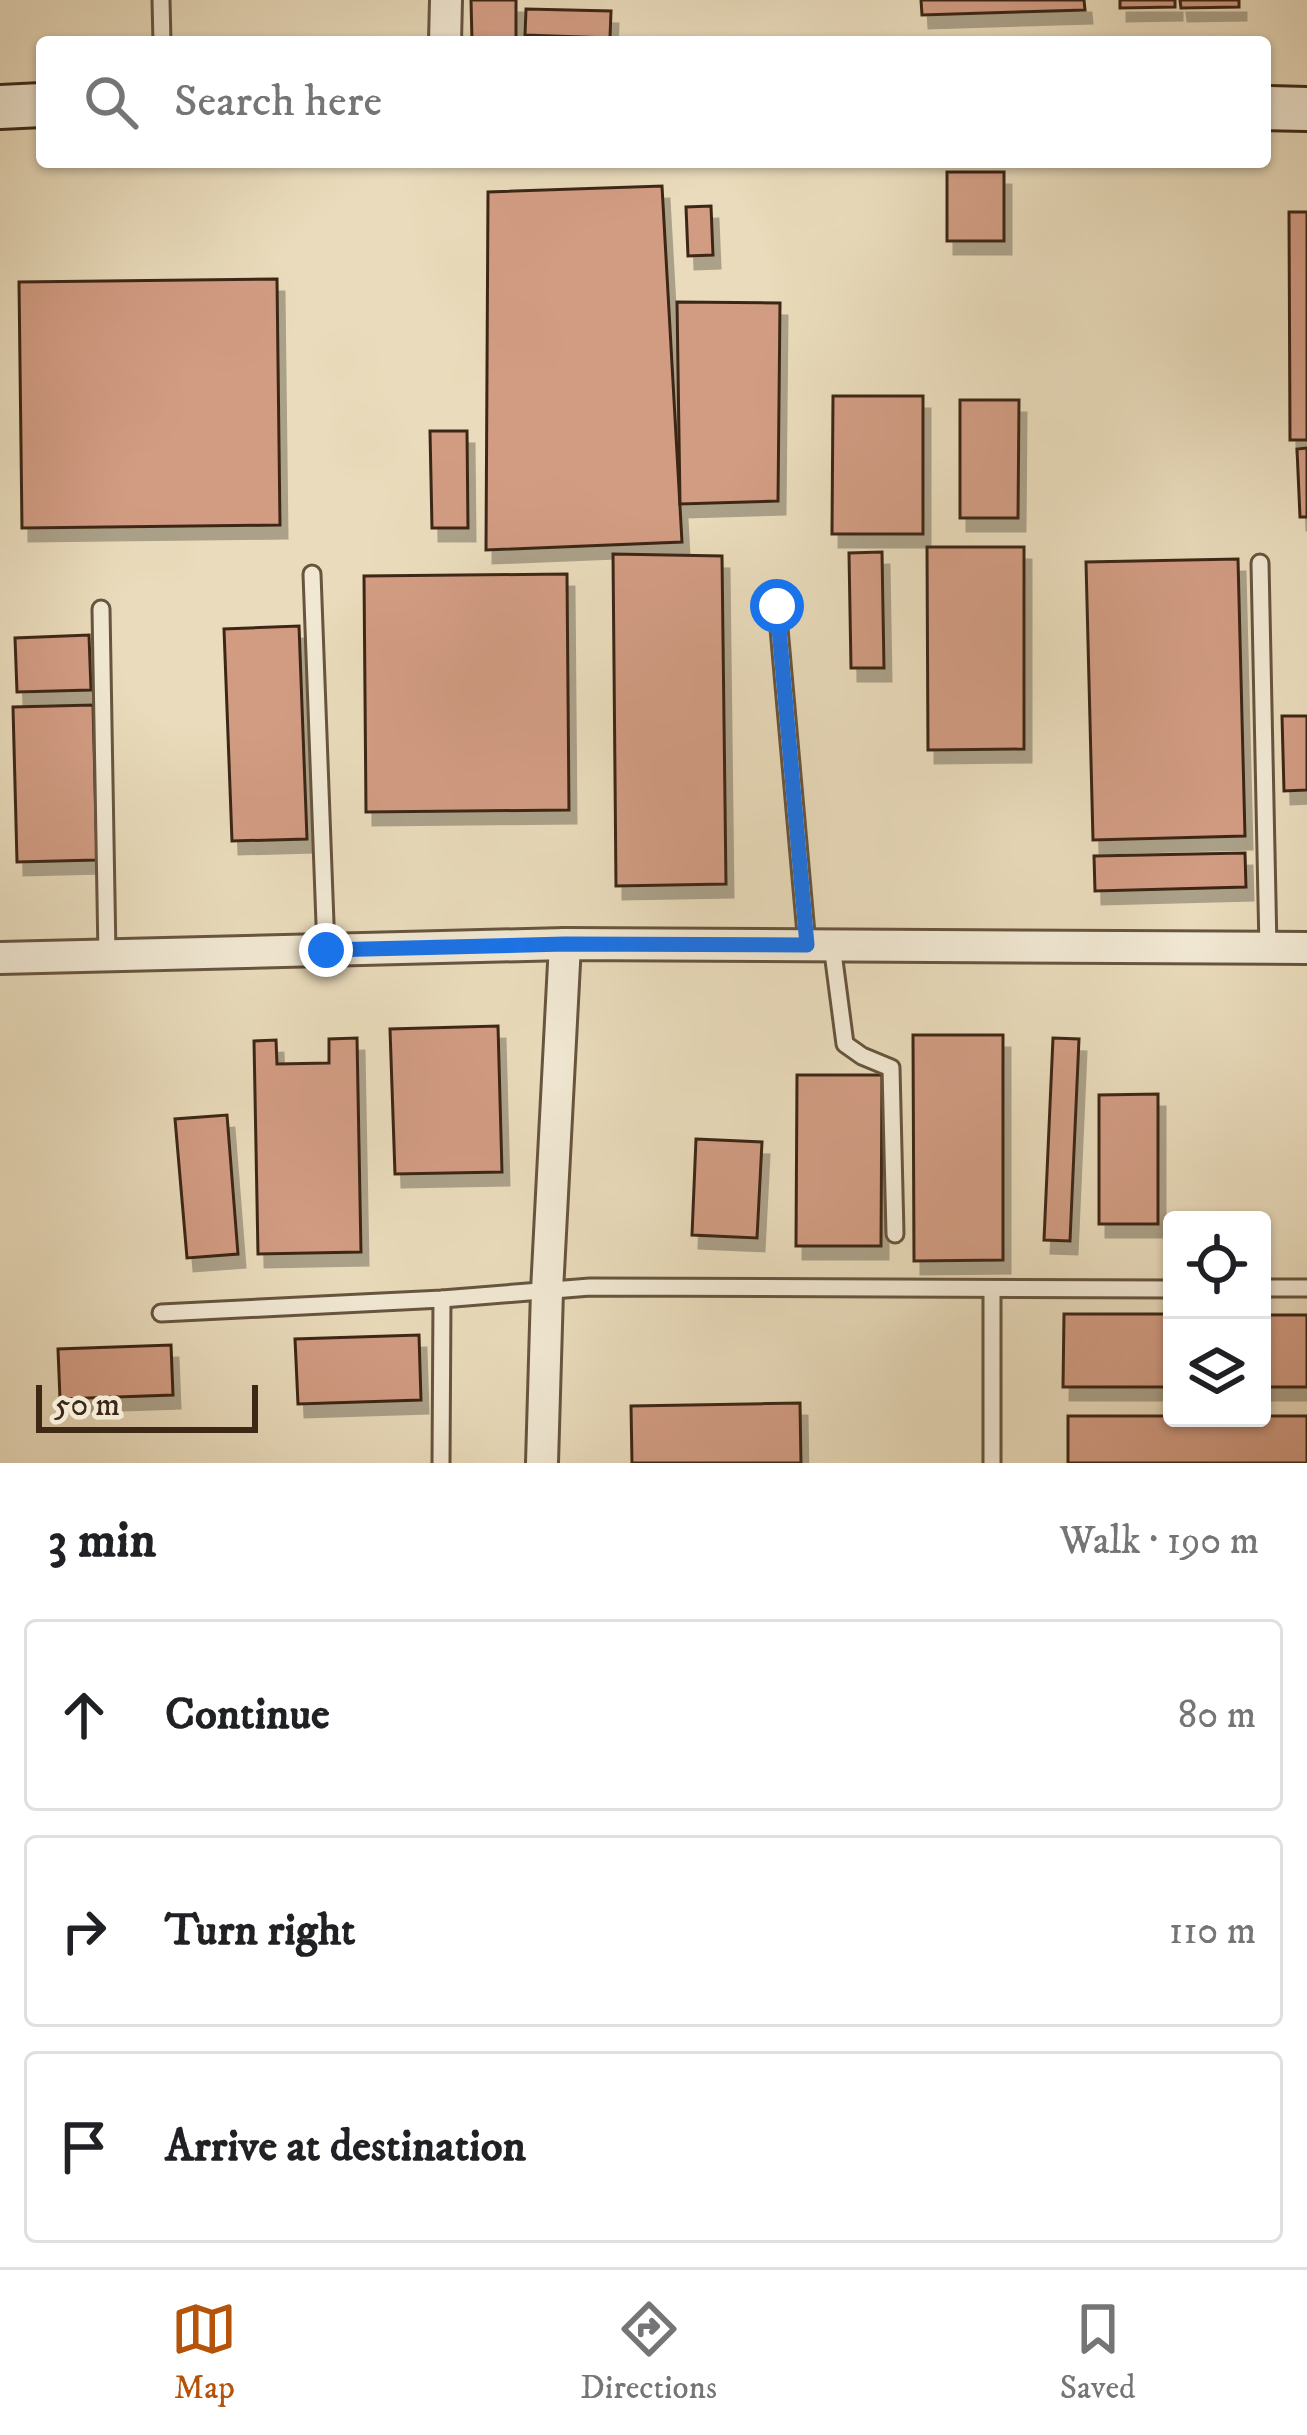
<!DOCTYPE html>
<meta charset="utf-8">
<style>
body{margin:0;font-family:"IM FELL DW Pica",serif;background:#f6f6f6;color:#202124}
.controls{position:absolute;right:36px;bottom:36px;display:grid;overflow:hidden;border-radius:12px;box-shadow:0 3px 9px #0004}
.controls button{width:108px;height:108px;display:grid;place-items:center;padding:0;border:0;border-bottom:3px solid #e0e0e0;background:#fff;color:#202124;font:60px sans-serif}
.scale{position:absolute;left:36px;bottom:30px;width:222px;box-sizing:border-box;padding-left:12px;border:6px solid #3c2815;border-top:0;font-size:33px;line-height:42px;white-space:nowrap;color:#3c2815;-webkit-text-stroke:9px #f1e8d3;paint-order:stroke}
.stop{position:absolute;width:36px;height:36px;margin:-27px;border:9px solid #1a73e8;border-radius:50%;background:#fff}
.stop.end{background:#1a73e8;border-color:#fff;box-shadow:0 3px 12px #0008}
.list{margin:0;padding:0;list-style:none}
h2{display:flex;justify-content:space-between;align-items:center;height:156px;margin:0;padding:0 48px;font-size:51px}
h2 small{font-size:39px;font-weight:400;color:#757577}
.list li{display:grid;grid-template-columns:78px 1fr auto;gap:36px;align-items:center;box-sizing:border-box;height:192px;margin:0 24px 24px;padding:0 24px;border:3px solid #e0e0e0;border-radius:12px}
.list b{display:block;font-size:45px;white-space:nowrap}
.list em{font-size:39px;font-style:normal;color:#757577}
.icon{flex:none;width:66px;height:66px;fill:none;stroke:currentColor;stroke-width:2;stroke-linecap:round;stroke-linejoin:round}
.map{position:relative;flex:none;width:1307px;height:1463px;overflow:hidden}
.search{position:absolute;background:#fff;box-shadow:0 3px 9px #0004;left:36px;right:36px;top:36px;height:132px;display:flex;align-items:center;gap:30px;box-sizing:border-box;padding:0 42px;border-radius:12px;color:#757577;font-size:45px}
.sheet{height:804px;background:#fff}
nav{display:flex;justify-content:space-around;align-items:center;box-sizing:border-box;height:168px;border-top:3px solid #e0e0e0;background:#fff;font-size:33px;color:#757577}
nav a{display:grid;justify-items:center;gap:6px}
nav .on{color:#b45309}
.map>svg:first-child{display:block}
</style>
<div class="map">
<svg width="1307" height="1463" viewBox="0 0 1307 1463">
<defs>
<filter id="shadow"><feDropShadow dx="7" dy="13" stdDeviation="0" flood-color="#0004"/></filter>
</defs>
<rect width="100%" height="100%" fill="#e9dbbb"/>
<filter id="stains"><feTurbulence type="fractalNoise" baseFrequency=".00167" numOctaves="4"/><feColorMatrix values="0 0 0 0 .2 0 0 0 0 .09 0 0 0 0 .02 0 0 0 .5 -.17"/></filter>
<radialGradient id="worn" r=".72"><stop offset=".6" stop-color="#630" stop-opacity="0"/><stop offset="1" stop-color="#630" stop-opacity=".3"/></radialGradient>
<g fill="#d29c83" stroke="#3c2815" stroke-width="3" filter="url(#shadow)">
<path d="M471,0H516V40L472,41Z"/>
<path d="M921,0H1084L1085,10L922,15Z"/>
<path d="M1120,0H1175V7L1120,8Z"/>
<path d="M1180,0H1239V7L1181,8Z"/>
<path d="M526,9L611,11L610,38L525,35Z"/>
<rect x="947" y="172" width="57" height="69"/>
<path d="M662,186L682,542L486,550L488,192Z"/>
<path d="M711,206L713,255L688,256L686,207Z"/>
<path d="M1289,212H1307V440H1290Z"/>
<path d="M277,279L280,525L22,528L19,282Z"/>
<path d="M677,302L780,303L778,501L680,504Z"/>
<path d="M833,396H923V534H832Z"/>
<path d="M960,400H1019L1018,518H960Z"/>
<path d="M430,431H467L468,528H432Z"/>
<path d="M1307,448V517H1300L1297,449Z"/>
<path d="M927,547H1024V749L928,750Z"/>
<path d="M882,552L884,668H851L849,553Z"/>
<path d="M613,554L722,556L726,884L616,886Z"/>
<path d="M1238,559L1245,836L1093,840L1086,562Z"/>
<path d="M567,574L569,810L366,812L364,576Z"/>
<path d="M299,626L307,839L232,841L224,629Z"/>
<path d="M89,635L91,690L17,692L15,638Z"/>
<path d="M93,705L97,860L17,862L13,707Z"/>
<path d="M1282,716H1307V790L1284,791Z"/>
<path d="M1245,853L1246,887L1095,891L1094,856Z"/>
<path d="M498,1026L502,1172L395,1174L390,1029Z"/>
<path d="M913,1035H1003V1260L914,1261Z"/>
<path d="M357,1038L361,1252L258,1254L254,1041L276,1040L277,1064L329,1063V1039Z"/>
<path d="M1053,1038L1079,1039L1070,1241L1044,1240Z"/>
<path d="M797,1075H882L881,1246H796Z"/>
<path d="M1158,1094V1224H1099V1095Z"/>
<path d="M227,1115L238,1254L187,1258L175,1119Z"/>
<path d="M696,1139L762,1142L757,1238L692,1235Z"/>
<path d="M1064,1314H1172V1387H1063Z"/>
<rect x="1262" y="1315" width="45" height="72"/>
<path d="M419,1335L421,1400L298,1404L295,1339Z"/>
<path d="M171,1345L173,1395L60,1399L58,1349Z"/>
<path d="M800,1403L801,1463H632L631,1406Z"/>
<rect x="1068" y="1416" width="239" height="47"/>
</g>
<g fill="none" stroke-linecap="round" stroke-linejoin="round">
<defs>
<g id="lane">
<path d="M161,0L162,42"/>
<path d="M1260,563L1268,948"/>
<path d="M312,574L326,950"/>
<path d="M777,606L807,945"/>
<path d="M101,609L107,955"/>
<path d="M832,945L845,1044L862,1056L891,1068L895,1234"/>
<path d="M1262,1288H1307"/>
<path d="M161,1313L442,1299L590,1287L1172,1289"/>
<path d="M441,1463L442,1299"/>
<path d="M992,1463V1290"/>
</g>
<g id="street">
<path d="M445,42L446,0"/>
<path d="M0,958L565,944L1307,948"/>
<path d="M542,1463L547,1291L565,944"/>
</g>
<g id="secondary">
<path d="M0,107L42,105"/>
<path d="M1265,108L1307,109"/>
</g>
</defs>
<use href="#lane" stroke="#67553e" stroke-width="21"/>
<use href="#street" stroke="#67553e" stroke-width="36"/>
<use href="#secondary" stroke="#3c2815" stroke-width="48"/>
<use href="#lane" stroke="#f1e8d3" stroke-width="15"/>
<use href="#street" stroke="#f1e8d3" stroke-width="30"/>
<use href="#secondary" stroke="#f1e8d3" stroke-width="42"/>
</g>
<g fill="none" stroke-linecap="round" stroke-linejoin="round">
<path stroke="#1a73e8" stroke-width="15" d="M326,950L565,944L807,945L777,606"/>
</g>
<rect width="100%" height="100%" filter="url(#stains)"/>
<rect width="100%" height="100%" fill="url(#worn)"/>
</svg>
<div class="controls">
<button><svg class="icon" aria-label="locate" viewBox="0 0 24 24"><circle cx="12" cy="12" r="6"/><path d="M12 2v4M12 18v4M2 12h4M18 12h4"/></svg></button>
<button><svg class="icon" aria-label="layers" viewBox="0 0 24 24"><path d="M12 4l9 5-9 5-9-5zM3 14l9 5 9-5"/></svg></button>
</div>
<div class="scale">50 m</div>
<div class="stop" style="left:777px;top:606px"></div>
<div class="stop end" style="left:326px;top:950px"></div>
<div class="search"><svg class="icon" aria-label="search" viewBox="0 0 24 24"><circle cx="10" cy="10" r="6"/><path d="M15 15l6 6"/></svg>Search here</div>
</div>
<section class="sheet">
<h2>3 min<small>Walk · 190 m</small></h2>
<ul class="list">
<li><svg class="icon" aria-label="ahead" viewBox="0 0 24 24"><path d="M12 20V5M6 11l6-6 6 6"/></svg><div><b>Continue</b></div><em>80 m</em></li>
<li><svg class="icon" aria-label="right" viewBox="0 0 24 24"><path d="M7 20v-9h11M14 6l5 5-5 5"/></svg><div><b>Turn right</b></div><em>110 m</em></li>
<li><svg class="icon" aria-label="arrive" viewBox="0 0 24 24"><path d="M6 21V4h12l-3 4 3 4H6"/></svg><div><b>Arrive at destination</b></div></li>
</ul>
</section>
<nav>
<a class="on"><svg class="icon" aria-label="map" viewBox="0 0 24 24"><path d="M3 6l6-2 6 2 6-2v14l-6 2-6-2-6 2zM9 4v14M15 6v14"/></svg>Map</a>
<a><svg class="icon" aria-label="directions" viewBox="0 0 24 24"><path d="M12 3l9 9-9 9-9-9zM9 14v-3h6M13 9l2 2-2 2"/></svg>Directions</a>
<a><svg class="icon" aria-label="saved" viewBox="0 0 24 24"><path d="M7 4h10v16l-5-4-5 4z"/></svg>Saved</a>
</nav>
